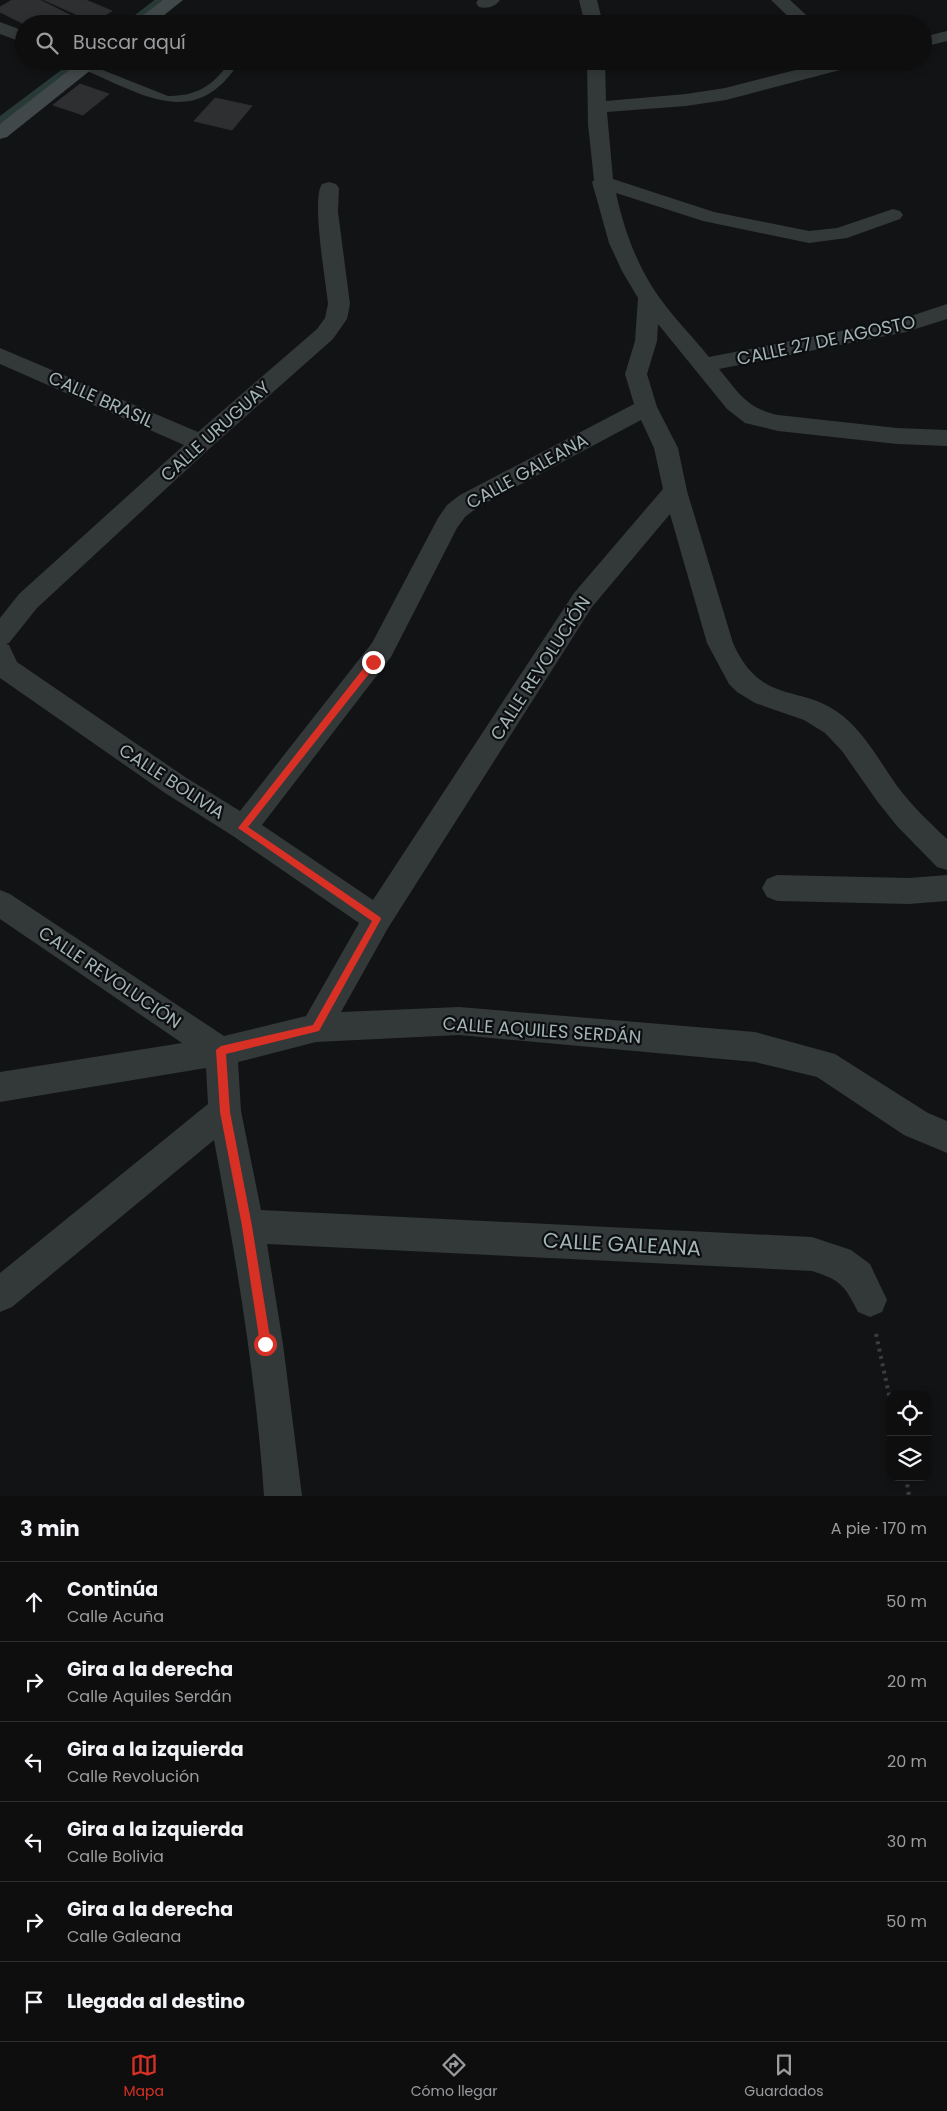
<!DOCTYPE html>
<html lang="es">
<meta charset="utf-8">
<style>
body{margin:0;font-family:Poppins,sans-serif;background:#1c1c1d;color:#f1f3f6}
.controls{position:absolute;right:15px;bottom:15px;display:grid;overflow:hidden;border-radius:10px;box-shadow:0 2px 8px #0003}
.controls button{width:45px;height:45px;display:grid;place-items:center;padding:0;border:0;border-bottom:1px solid #2e2e2f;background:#0e0e0f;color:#f1f3f6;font:25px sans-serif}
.stop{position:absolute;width:15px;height:15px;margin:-11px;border:4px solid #d93025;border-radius:50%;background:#fff}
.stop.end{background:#d93025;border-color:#fff;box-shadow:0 1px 5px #0008}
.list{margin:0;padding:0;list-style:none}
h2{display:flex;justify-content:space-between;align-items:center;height:65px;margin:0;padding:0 20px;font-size:21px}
h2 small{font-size:16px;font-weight:400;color:#9b9c9e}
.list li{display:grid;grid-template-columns:32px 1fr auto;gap:15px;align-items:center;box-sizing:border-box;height:80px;padding:0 20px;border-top:1px solid #2e2e2f}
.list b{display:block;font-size:19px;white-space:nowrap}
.list p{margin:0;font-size:16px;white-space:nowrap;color:#9b9c9e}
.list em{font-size:16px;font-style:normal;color:#9b9c9e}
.icon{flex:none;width:28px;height:28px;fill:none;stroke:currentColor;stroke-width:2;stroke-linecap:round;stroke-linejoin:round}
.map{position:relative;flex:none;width:947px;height:1496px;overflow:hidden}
.search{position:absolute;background:#0e0e0f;box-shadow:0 2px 8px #0003;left:15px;right:15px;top:15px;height:55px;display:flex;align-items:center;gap:12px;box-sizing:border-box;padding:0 18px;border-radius:28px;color:#9b9c9e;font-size:19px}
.sheet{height:545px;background:#0e0e0f}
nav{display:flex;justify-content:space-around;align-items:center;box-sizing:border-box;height:70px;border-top:1px solid #2e2e2f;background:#0e0e0f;font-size:14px;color:#9b9c9e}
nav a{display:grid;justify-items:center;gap:2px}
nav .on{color:#d93025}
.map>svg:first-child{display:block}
</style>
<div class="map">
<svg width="947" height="1496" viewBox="0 0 947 1496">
<rect width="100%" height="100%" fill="#121314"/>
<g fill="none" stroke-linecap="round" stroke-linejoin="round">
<g stroke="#283936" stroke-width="8">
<path d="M130,24L161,0"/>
<path d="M0,121L80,61"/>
</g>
</g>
<g fill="#2d2f31" stroke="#2c2f30">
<path d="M12,0H40L72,16L57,24H24L0,12V7Z"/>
<path d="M44,0H86L112,11L93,22Z"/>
<path d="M80,84L109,94L83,115L53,105Z"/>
<path d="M215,98L252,106L232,130L194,121Z"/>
</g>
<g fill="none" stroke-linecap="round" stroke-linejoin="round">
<g stroke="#393f40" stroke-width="4" stroke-dasharray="3 4.5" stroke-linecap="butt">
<path d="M876,1334L891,1404"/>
<path d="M906,1477L909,1496"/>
</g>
<path fill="#333839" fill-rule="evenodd" d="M224,61H234L236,67C192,131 139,92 82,69L81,67L86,64L90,65L168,96C194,96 210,88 226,67Z"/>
<g fill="#333839" fill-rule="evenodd">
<path d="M478,0H500C495,7 487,9 479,7L476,3Z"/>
<path d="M579,0H597L603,24H585Z"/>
<path d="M771,0H790L816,24H796Z"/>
<path d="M0,22L24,31V43L0,34Z"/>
<path d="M947,31V41L923,47V37Z"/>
<path d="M587,61H605L606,101L686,94L725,88L831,61H862L859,65L726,100L686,106L607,112L613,179L714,212L809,231L837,228L893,209L900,211L903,215L900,219L847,238L809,243L703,221L616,193C624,230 637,266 659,297C674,318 693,337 709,357L902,319L947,304V319L906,332L719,369C739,393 746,408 778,415L897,428L947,430V446L897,444L778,431L745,423L727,409L658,324L657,341L647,374L657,407L678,448L687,491L733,643C762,708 802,682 843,716C866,735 880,762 897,786C912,806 929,822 947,839V870L937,867L897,826L877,801L842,751L825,733L804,720L755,703L737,692L729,684L707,643L670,514L592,607L388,928L341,1012L459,1007L755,1032L835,1054L928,1113L947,1121V1153L904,1135L817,1077L755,1062L459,1035L316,1042L238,1062L241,1111L261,1210L812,1237L851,1250L870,1264L887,1300L882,1312L870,1317L858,1312C845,1286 841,1280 812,1271L267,1244L283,1344L302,1496H264C256,1377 236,1258 214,1140L12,1307L0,1312V1273L208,1104L206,1068L0,1102V1072L182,1043L0,919V890L10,894L224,1036L306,1016L359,923L233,836L165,793L0,678V618L19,594L184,445L0,364V348L198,432L317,329L325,318L328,304C326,282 311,199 322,184L329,182L336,184L339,188L338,212L350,304L347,319L333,339L209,449L37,608L9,643L6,644L9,645L17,662L185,777L240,811L372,643L438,518L447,505L460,495L634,404L625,374L635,341L638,298L622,271L609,243L592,182L594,180L588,124ZM641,420L654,448L663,489L574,593L373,900L262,825L391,657L457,528L465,517L478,507Z"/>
<path d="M777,875L909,878L947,875V901L909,904L777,901L767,897L762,888L767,879Z"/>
</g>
<g fill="#414849" fill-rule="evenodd">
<path d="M163,0H183L153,24H132Z"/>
<path d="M81,61H102L7,137L0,139V124Z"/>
</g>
</g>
<path fill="#d93025" d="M373,659L376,660V665L248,827L380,917L381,919L319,1031L226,1054L230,1112L252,1226L271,1344L269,1348L265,1350L262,1348L260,1344L242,1226L220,1112L216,1050L221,1046L313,1025L372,921L238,828L370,660Z"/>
<g text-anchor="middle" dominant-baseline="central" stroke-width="4.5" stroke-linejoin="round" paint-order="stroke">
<g font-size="18" fill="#a3b4b6" stroke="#0d0e0f">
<text transform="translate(826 340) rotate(-12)">CALLE 27 DE AGOSTO</text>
<text transform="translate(101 399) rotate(24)">CALLE BRASIL</text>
<text transform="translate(215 431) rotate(-42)">CALLE URUGUAY</text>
<text transform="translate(527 471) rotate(-29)">CALLE GALEANA</text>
<text transform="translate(540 668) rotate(-57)">CALLE REVOLUCIÓN</text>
<text transform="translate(172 781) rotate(33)">CALLE BOLIVIA</text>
<text transform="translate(110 977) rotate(34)">CALLE REVOLUCIÓN</text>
<text transform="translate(542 1030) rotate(4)">CALLE AQUILES SERDÁN</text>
</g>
<g font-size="21" fill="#a3b4b6" stroke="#0d0e0f">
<text transform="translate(622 1244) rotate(3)">CALLE GALEANA</text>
</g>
</g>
</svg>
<div class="controls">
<button><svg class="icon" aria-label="locate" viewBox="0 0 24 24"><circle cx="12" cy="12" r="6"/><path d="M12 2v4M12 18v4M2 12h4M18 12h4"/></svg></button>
<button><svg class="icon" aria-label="layers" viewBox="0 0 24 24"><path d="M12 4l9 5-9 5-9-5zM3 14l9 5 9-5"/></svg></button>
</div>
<div class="stop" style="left:265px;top:1344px"></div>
<div class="stop end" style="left:373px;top:662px"></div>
<div class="search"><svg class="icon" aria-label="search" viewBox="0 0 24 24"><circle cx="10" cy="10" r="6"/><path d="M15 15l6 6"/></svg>Buscar aquí</div>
</div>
<section class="sheet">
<h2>3 min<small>A pie · 170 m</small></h2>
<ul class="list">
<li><svg class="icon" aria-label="ahead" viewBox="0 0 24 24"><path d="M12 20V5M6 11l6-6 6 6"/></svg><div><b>Continúa</b><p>Calle Acuña</p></div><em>50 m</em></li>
<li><svg class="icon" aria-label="right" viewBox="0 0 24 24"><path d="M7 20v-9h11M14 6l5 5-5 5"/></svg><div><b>Gira a la derecha</b><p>Calle Aquiles Serdán</p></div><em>20 m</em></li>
<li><svg class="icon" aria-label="left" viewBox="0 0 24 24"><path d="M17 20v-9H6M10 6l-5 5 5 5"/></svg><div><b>Gira a la izquierda</b><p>Calle Revolución</p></div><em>20 m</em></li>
<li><svg class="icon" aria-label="left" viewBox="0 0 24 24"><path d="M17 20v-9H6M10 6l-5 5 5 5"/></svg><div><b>Gira a la izquierda</b><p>Calle Bolivia</p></div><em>30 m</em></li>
<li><svg class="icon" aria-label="right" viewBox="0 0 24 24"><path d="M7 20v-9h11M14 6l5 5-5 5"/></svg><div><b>Gira a la derecha</b><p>Calle Galeana</p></div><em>50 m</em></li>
<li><svg class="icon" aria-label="arrive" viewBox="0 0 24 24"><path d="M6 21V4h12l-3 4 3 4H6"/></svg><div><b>Llegada al destino</b></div></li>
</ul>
</section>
<nav>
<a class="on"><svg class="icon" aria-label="map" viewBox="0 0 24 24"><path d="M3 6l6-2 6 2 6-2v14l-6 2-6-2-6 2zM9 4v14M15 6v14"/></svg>Mapa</a>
<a><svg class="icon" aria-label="directions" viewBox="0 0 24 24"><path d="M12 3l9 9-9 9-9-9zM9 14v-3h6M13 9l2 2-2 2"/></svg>Cómo llegar</a>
<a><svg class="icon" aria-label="saved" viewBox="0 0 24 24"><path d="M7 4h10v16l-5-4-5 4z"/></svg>Guardados</a>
</nav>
